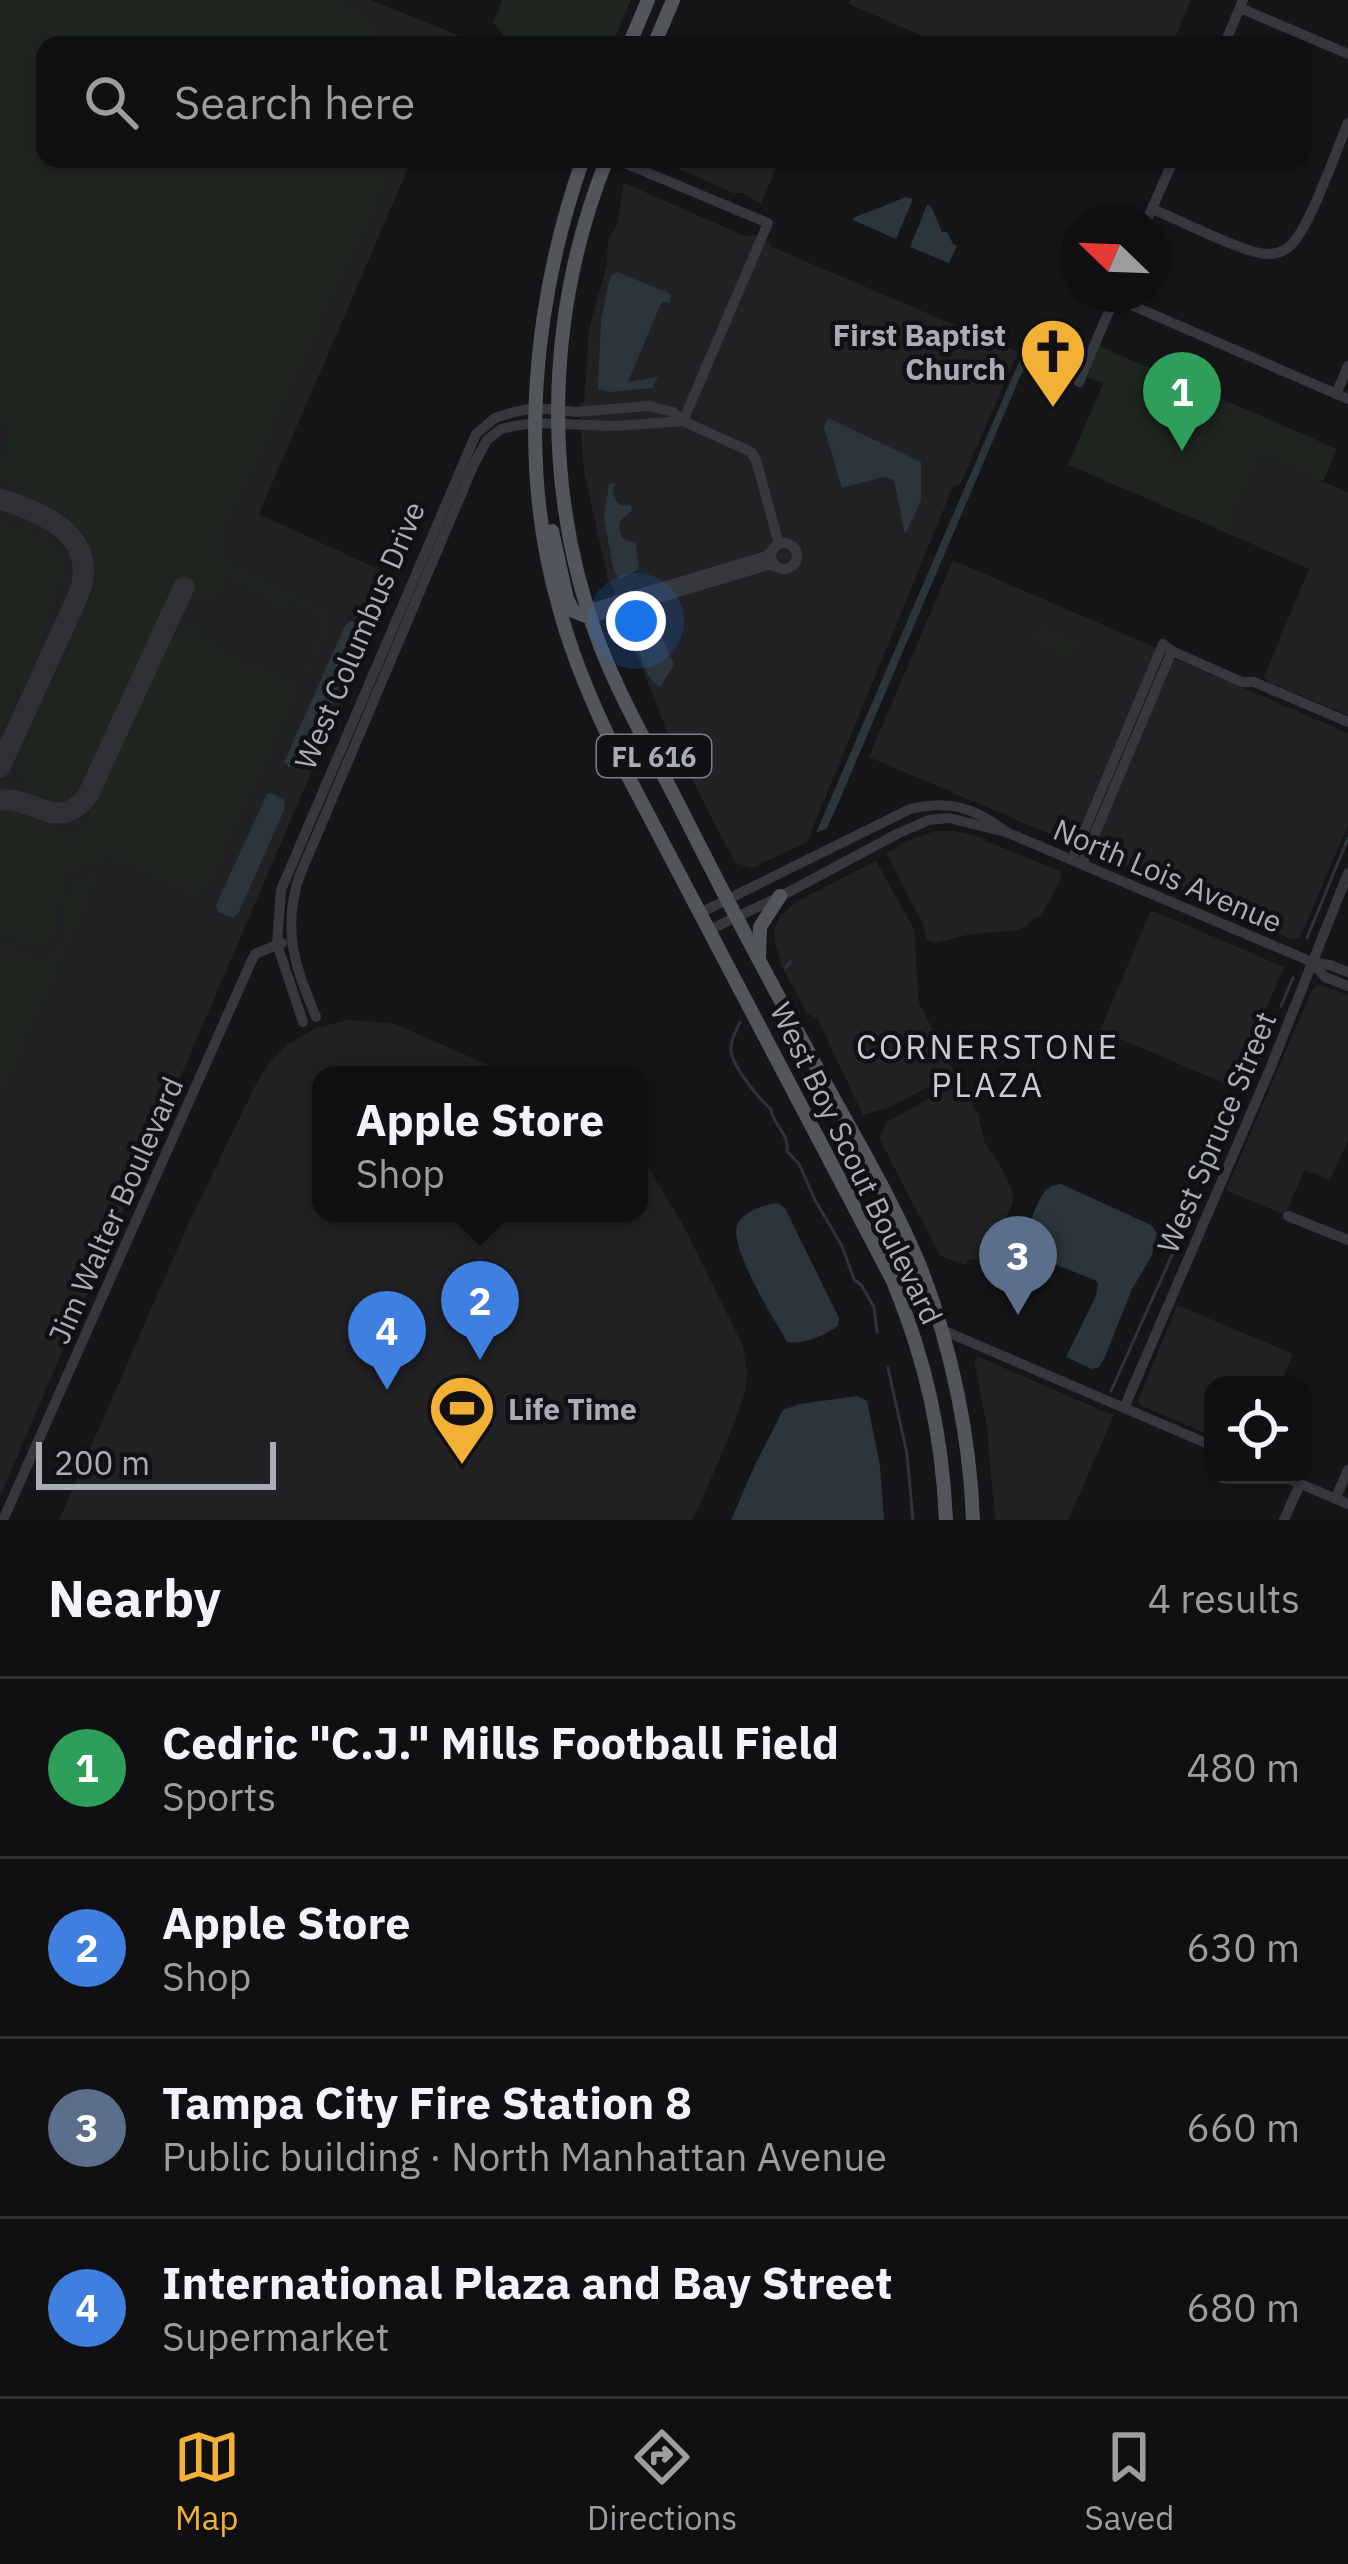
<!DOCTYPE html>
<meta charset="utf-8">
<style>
body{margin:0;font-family:"IBM Plex Sans",sans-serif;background:#1e1e20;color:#f1f3f6}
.controls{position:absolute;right:36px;bottom:36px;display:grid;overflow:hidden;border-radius:24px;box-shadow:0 3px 9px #0004}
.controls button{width:108px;height:108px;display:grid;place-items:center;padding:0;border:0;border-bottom:3px solid #303032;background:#101012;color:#f1f3f6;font:60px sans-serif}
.compass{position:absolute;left:1060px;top:204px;width:108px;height:108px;border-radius:50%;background:#101012;box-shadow:0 3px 9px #0004;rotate:293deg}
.scale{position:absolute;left:36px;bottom:30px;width:240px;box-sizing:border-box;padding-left:12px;border:6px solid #a8adb8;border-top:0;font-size:33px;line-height:42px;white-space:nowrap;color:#a8adb8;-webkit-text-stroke:9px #111113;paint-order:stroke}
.you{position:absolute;left:636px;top:621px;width:42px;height:42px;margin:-30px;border:9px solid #fff;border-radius:50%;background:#1a73e8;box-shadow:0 0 0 18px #1a73e833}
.badge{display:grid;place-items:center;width:78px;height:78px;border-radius:50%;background:#f2b134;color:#fff;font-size:39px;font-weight:700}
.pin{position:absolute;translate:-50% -99px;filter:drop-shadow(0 3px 6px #0008)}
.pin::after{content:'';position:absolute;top:63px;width:42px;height:36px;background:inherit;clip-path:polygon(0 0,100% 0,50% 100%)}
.popup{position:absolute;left:312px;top:1066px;width:336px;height:156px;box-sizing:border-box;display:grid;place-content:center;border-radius:24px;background:#101012;filter:drop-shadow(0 3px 9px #0005);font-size:39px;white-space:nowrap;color:#9c9d9f}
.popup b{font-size:45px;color:#f1f3f6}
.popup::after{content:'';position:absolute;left:50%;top:100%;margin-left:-24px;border:24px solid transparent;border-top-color:#101012}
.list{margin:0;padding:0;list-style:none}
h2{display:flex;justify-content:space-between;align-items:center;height:156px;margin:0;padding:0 48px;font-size:51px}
h2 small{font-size:39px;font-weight:400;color:#9c9d9f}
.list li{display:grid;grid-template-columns:78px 1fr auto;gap:36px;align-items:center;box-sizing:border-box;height:180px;padding:0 48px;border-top:3px solid #303032}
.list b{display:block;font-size:45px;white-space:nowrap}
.list p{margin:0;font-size:39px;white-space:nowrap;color:#9c9d9f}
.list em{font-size:39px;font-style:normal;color:#9c9d9f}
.icon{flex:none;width:66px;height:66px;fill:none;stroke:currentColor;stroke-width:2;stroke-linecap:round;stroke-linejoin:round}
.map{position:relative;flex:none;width:1348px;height:1520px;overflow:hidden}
.search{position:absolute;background:#101012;box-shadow:0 3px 9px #0004;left:36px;right:36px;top:36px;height:132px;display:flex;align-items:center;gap:30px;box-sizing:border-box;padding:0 42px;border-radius:24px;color:#9c9d9f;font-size:45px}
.sheet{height:876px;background:#101012}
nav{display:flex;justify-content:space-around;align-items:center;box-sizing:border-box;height:168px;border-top:3px solid #303032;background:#101012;font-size:33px;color:#9c9d9f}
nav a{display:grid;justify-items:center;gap:6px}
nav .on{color:#f2b134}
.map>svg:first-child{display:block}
</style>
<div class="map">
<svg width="1348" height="1520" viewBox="0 0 1348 1520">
<rect width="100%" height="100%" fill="#161618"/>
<g fill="#222225">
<path d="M0,0H371L465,38L462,45H45V159H412L259,514L395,577L0,1497Z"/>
<path d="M850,0H1191L1172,45H944L848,4Z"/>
<path d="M657,159H780L761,204L743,193H733Z"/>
<path d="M624,183L745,236L754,235L769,241L772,247L1018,352L961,483L952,489L807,842L752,868L735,863L680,756L677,745L668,734L623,619L617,615L611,598L616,593L608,580L584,472L579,403L584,402L589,329L607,264L608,240L617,225Z"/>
<path d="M1260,455L1348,492V715L1269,682L1264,677L1309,569L1227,533Z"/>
<path d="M953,560L1156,648L1074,841H1066L869,757Z"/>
<path d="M1176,659L1348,733V825L1300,938L1291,939L1095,853L1094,845L1174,660Z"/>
<path d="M935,831H955L973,835L1061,872V879L1042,914L1020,930L971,934L935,943L927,940L922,922L886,854L903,843Z"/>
<path d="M876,861L914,929L919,1003L955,1073L888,1108L863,1115L818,1020L807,1013L783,969L775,943L774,929L781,915L799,900Z"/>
<path d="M1151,910L1284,967L1233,1087L1100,1030Z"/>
<path d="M1317,984L1348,995V1140L1330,1180L1304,1170L1285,1215L1226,1190L1312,990Z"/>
<path d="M348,1020L392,1023L512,1075H321V1213H639V1152L682,1223L743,1346L747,1372L745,1393L726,1444L693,1520H59L190,1220L255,1086L269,1062L289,1043L316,1028Z"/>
<path d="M960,1081L978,1114L985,1143L1000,1165L1013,1193L1012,1204L988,1261L969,1259L966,1265L940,1256L879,1138L887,1122Z"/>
<path d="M1177,1305L1293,1354L1280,1385H1213V1427L1209,1435L1140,1405L1138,1401Z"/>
<path d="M979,1357L1110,1414L1115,1413L1068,1520H995L987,1428L974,1360Z"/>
</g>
<g fill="#1e261f">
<path d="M0,0H336L366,17L391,45H45V159H397L219,541V553L226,562L329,612L330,625L308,671L301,674L325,622L323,617L288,601L283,609L268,602L269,597L227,578L219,595L199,602L194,600V592L176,584L84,777C63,813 26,804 15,767L90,604C119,530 53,507 0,482V462L14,430L0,423Z"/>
<path d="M502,0H631L612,45H514L509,43L493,22Z"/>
<path d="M1099,346L1337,449L1323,482L1260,455L1227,533L1068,465L1103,384L1087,377Z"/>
<path d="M3,522C29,529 58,538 65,567L32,663L0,735V523Z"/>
<path d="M199,624L204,625L199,637L226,649L225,654L255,668L258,664L277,676L297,682L300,687L207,889L201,895L192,894L113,859C98,859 78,865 67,875L50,942C34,950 22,936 0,940V814H16L78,837L168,645L182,629Z"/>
<path d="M1044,627L1076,640L1078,645L1073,657L1069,659L1037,645L1034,641L1039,629Z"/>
<path d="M100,873L0,1098V949H19L45,961L60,946L68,897L73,885L77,879Z"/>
</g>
<g fill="#2c353c">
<path d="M906,197L913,199L896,239L853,220V218Z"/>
<path d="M927,205L931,206L942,232H947L953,244L957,246L949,263L910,247Z"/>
<path d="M617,272L671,294L670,304L662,301L628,382L658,377L652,388L609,392L598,389L601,320L610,277Z"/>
<path d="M1019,352L1031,358L1020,377L837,806L827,828L816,833L1021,357Z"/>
<path d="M828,418L921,462V501L905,534L894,480L883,477L842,488L824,428Z"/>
<path d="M615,483C610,496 616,509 631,505L632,511L620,521L619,526L622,538L636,544L639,569L620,579L614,572L604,518L609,484Z"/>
<path d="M657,617L661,634L674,665L660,687C644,678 636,647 637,628Z"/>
<path d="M351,621L362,625L363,629L303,769L289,767L284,761L287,756L345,626Z"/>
<path d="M267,794H274L284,800L285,808L238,914L232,918L218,912L216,905Z"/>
<path d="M1061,1184L1151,1225L1157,1233L1152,1255L1132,1289L1104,1359L1099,1367L1092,1369L1066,1357L1096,1296L1098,1284L1095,1280L1036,1257L1026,1247C1025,1235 1038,1193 1050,1187C1053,1185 1057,1185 1061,1184Z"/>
<path d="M778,1203L785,1208L839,1318L838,1326C825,1335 803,1345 787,1342C775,1321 730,1249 737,1226C741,1212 765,1204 778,1203Z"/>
<path d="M857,1396L867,1401L880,1466L884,1520H731L755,1465L783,1410L800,1404Z"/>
</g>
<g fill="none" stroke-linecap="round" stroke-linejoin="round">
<g stroke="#2c353c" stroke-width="3">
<path d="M1307,938L1348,838"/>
<path d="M786,968L790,962"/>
<path d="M1281,1006L1293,978"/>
<path d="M740,1022C736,1031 730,1041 731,1051C733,1067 759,1099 771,1109C772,1124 790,1134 787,1151L799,1164L815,1200L842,1246L854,1279L862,1286L874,1307L877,1332"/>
<path d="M1255,1070L1274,1023"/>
<path d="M1206,1180C1211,1155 1229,1131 1239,1107"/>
<path d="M1190,1217L1198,1196"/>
<path d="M888,1368L907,1454L913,1520"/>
<path d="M1111,1391L1182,1233"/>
</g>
<g stroke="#303135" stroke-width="21">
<path d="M0,499C46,513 101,538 78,596L0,767"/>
<path d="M0,800C35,797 59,834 88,795L184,587"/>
</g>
<g stroke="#37383d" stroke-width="10">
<path d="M1240,8L1348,54"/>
<path d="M1224,45L1243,0"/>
<path d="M615,159L768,223L683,421"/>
<path d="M1152,209C1178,219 1243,253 1267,254C1277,254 1286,251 1292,244C1311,224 1336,151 1348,123"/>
<path d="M1146,222L1174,159"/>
<path d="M1115,298L1348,399"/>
<path d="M1079,382L1116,294"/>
<path d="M1336,394L1348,366"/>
<circle cx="784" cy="556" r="13"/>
<path d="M589,609L766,556L772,552"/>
<path d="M591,618L768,565L776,566"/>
<path d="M1072,860L1163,644L1172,651L1242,682H1254L1348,722"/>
<path d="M1082,864L1172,651"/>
<path d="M700,913L910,809C949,800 973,807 1004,830"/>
<path d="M709,930L783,895L897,834L929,820L949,818L1006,832L1312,962L1330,965L1348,972"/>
<path d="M1312,962L1325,977L1348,986"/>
<path d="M316,1017C295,966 282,931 299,877L474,464L487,440L501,429L514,426L535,423L617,426L683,421"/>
<path d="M303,1022L277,944L281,890L476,434L495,418L514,412L535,408L577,412L649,406L673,412L683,421L751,452L756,460L779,544"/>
<path d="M1288,1216L1348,1240"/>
<path d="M940,1329L1213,1446"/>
<path d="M1124,1408L1270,1069L1348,873"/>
<path d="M1279,1475L1348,1504"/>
<path d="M1335,1499L1348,1470"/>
<path d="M3,1520L251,962L255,954L282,943"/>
<path d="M1284,1520L1300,1484"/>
</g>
<g stroke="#53555c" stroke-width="14">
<path d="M629,45L648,0"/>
<path d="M654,45L673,0"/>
<path d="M583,159C533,302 517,464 560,611C574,662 595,709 618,757L893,1281C926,1361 942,1434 946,1520"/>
<path d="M607,159C546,311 541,485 598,640C620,699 653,754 682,811C727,901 774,989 822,1077C857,1141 895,1204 922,1271C952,1350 970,1437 973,1520"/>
<path d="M552,531L567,599L573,611L591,618"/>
<path d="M759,957L760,927L780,896"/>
</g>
</g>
<defs>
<symbol id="church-pin" viewBox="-11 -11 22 30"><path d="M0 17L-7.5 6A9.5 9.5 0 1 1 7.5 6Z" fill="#f2b134" stroke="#111113"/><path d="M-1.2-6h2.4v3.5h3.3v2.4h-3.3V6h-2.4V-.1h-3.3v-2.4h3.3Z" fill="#111"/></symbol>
<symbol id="stadium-pin" viewBox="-11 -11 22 30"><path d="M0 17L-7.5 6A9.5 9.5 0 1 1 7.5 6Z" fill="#f2b134" stroke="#111113"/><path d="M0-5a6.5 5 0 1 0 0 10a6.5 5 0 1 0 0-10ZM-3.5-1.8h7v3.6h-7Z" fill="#111"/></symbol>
</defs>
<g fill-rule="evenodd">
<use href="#church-pin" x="1015" y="313" width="76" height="104"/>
<use href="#stadium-pin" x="424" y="1370" width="76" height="104"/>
</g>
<g text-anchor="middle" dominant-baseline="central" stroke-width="9" stroke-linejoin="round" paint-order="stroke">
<rect fill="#111113" stroke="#7b7e86" stroke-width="3" x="597" y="735" width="114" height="42" rx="9"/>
<g font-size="27" font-weight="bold" fill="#a8adb8">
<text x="654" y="756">FL 616</text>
</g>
<g font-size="30" font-weight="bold" fill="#a8adb8" stroke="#111113" text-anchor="end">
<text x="1006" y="334">First Baptist<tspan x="1006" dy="34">Church</tspan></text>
<text x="508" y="1408" text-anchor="start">Life Time</text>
</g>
<g font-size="30" fill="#a8adb8" stroke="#111113">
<text transform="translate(359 635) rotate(-67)">West Columbus Drive</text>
<text transform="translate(1168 875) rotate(23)">North Lois Avenue</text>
<text transform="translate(1216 1132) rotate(-67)">West Spruce Street</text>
<text transform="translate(857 1163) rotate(64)">West Boy Scout Boulevard</text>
<text transform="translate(115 1210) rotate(-66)">Jim Walter Boulevard</text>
</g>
<g font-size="33" letter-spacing="3" fill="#c9ccd4" stroke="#111113">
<text x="988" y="1046">CORNERSTONE<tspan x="988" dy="38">PLAZA</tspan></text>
</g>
</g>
</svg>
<div class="controls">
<button><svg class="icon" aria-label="locate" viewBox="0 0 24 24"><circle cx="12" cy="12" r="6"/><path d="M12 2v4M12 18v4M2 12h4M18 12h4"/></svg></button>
</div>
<svg class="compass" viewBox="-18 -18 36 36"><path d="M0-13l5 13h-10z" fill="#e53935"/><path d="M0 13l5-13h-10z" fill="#9c9d9f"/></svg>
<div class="scale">200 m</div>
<div class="you"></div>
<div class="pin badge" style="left:1182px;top:451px;background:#2e9e5b">1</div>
<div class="pin badge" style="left:480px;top:1360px;background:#3f7fe0">2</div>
<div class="popup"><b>Apple Store</b>Shop</div>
<div class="pin badge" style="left:1018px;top:1315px;background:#5c6f8a">3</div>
<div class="pin badge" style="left:387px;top:1390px;background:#3f7fe0">4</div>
<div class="search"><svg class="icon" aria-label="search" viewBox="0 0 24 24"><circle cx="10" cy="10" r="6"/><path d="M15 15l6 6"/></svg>Search here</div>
</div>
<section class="sheet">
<h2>Nearby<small>4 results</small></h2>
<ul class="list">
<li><span class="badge" style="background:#2e9e5b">1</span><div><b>Cedric &quot;C.J.&quot; Mills Football Field</b><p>Sports</p></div><em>480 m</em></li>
<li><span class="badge" style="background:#3f7fe0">2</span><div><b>Apple Store</b><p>Shop</p></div><em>630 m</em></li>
<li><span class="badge" style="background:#5c6f8a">3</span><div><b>Tampa City Fire Station 8</b><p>Public building · North Manhattan Avenue</p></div><em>660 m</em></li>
<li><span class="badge" style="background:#3f7fe0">4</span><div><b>International Plaza and Bay Street</b><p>Supermarket</p></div><em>680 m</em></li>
</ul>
</section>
<nav>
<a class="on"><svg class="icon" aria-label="map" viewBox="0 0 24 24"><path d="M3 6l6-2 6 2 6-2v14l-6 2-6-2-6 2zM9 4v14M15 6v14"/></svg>Map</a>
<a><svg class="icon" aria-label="directions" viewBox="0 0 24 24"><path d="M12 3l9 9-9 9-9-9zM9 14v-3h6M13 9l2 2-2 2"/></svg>Directions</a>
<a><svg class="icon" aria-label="saved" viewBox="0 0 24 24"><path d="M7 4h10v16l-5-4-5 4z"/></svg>Saved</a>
</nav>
